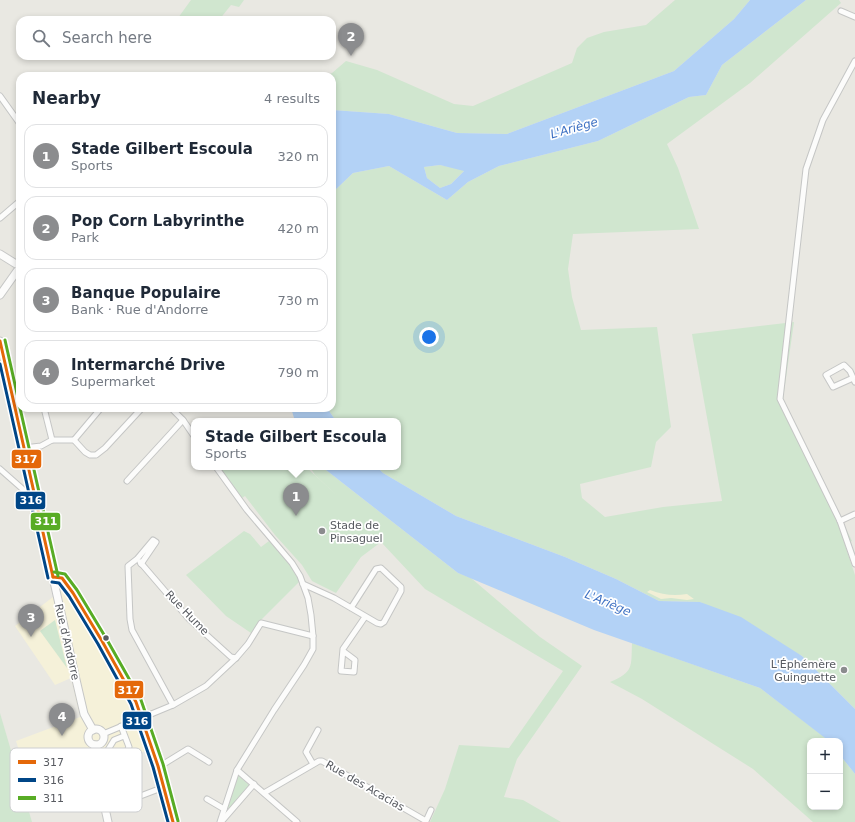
<!DOCTYPE html>
<meta charset="utf-8">
<style>
body{margin:0;font-family:"DejaVu Sans",sans-serif;background:#f2f2f3;color:#1f2937}
.controls{position:absolute;right:12px;bottom:12px;display:grid;overflow:hidden;border-radius:8px;box-shadow:0 2px 6px #0003}
.controls button{width:36px;height:36px;display:grid;place-items:center;padding:0;border:0;border-bottom:1px solid #e0e1e3;background:#fff;color:#1f2937;font:20px sans-serif}
.you{position:absolute;left:429px;top:337px;width:14px;height:14px;margin:-10px;border:3px solid #fff;border-radius:50%;background:#1a73e8;box-shadow:0 0 0 6px #1a73e833}
.badge{display:grid;place-items:center;width:26px;height:26px;border-radius:50%;background:#8b8c8e;color:#fff;font-size:13px;font-weight:700}
.pin{position:absolute;translate:-50% -33px;filter:drop-shadow(0 1px 2px #0008)}
.pin::after{content:'';position:absolute;top:21px;width:14px;height:12px;background:inherit;clip-path:polygon(0 0,100% 0,50% 100%)}
.popup{position:absolute;left:191px;top:418px;width:210px;height:52px;box-sizing:border-box;display:grid;place-content:center;border-radius:8px;background:#fff;filter:drop-shadow(0 1px 3px #0005);font-size:13px;white-space:nowrap;color:#747a83}
.popup b{font-size:15px;color:#1f2937}
.popup::after{content:'';position:absolute;left:50%;top:100%;margin-left:-8px;border:8px solid transparent;border-top-color:#fff}
.list{margin:0;padding:0;list-style:none}
h2{display:flex;justify-content:space-between;align-items:center;height:52px;margin:0;padding:0 16px;font-size:17px}
h2 small{font-size:13px;font-weight:400;color:#747a83}
.list li{display:grid;grid-template-columns:26px 1fr auto;gap:12px;align-items:center;box-sizing:border-box;height:64px;margin:0 8px 8px;padding:0 8px;border:1px solid #e0e1e3;border-radius:12px}
.list b{display:block;font-size:15px;white-space:nowrap}
.list p{margin:0;font-size:13px;white-space:nowrap;color:#747a83}
.list em{font-size:13px;font-style:normal;color:#747a83}
.icon{flex:none;width:22px;height:22px;fill:none;stroke:currentColor;stroke-width:2;stroke-linecap:round;stroke-linejoin:round}
.map{position:relative;flex:none;width:855px;height:822px;overflow:hidden}
.search{position:absolute;background:#fff;box-shadow:0 2px 6px #0003;left:16px;top:16px;width:320px;height:44px;display:flex;align-items:center;gap:10px;box-sizing:border-box;padding:0 14px;border-radius:12px;color:#747a83;font-size:15px}
.panel{position:absolute;background:#fff;box-shadow:0 2px 6px #0003;left:16px;top:72px;width:320px;height:340px;border-radius:12px}
.map>svg:first-child{display:block}
</style>
<div class="map">
<svg width="855" height="822" viewBox="0 0 855 822">
<rect width="100%" height="100%" fill="#e9e8e2"/>
<path fill="#f5f1d9" d="M66,587L128,692L150,749L132,756L131,752L125,762L112,767L91,770L93,779L32,792L16,741L80,717L71,678L55,685L15,626Z"/>
<g fill="#d0e6cf">
<path d="M191,0H244L239,7L231,5L219,20H182L178,18Z"/>
<path d="M675,0H750L734,19L674,71L507,134L457,133L389,114L332,110V76H325L332,73L346,61L377,70L454,104L473,106L572,63L577,48L587,38L604,32L646,25Z"/>
<path d="M806,0H839L841,3L750,83L667,144L678,168L699,229L573,234L568,269L572,297L581,330L657,327L671,427L656,442L651,467L580,484L582,498L605,517L663,507L722,501L692,334L794,322L783,399L852,541L845,545L855,575V709L802,656L700,602L659,601L616,579L565,557L456,516L383,473L377,467H398V421H336L327,408H332V193L353,173L389,166L447,200L468,182L499,166L598,141L689,97L706,95L722,65Z"/>
<path d="M440,165L465,170L451,184L440,188L427,178L424,167Z"/>
<path d="M218,467H306L342,500L315,475L310,467H323L326,470L458,573L471,578L540,637L582,666L517,759L504,797L523,800L561,822H430L445,789L459,745L509,748L563,671L425,589L381,542L361,557L336,593L312,581L302,565L275,535L245,496L242,498Z"/>
<path d="M244,531L250,534L261,547L269,541L289,563L300,581L259,622L251,633L226,616L186,575Z"/>
<path d="M55,620L67,668L40,631Z"/>
<path d="M632,643L760,688L826,738L829,741H810V807H840V755L855,774V822H813L753,769L642,699L610,682C634,672 631,667 632,643Z"/>
<path d="M0,713L32,822H0Z"/>
<path d="M237,774L250,786L230,809L228,808Z"/>
</g>
<path fill="#f2efd6" d="M650,590C663,595 674,596 687,594L694,599L687,600L671,598L661,599L647,592Z"/>
<g fill="#b3d2f6" fill-rule="evenodd">
<path d="M750,0H806L722,65L706,95L689,97L598,141L499,166L468,182L447,200L389,166L353,173L332,193V110L389,114L457,133L507,134L674,71L734,19ZM440,165L464,171L451,184L440,188L427,178L424,167Z"/>
<path d="M291,408H327L336,421H295Z"/>
<path d="M323,467H377L383,473L456,516L565,557L616,579L659,601L700,602L741,617L802,656L855,709V774L840,755V741H829L760,688L594,630L458,573L326,470Z"/>
</g>
<g fill="none" stroke-linecap="round" stroke-linejoin="round">
<defs>
<g id="minor">
<path d="M841,11L855,17"/>
<path d="M855,61L823,120L806,169L780,399L840,521L855,564"/>
<path d="M0,96L20,124"/>
<path d="M0,218L20,201"/>
<path d="M853,378L833,387L826,375L844,365L850,371L855,382"/>
<path d="M44,408L52,440"/>
<path d="M171,408L183,420L194,436"/>
<path d="M74,440L101,408"/>
<path d="M24,448L41,446L52,440H74L85,452L90,455H96L105,448L142,408"/>
<path d="M216,467L247,510L292,563L300,576L308,598L311,615L313,636V649L304,665L274,710L237,770L220,822"/>
<path d="M0,469L26,492L34,493"/>
<path d="M127,481L183,420"/>
<path d="M840,521L855,514"/>
<path d="M140,562L189,619L231,657L236,658"/>
<path d="M141,564L156,542L153,540L137,559L128,566L130,619L132,630L173,705"/>
<path d="M53,577L62,578L73,593L102,641L136,702L158,766L173,822"/>
<path d="M303,584L334,598L377,623L381,624L384,622L401,591V587L381,568L376,569L351,608"/>
<path d="M343,651L355,660L354,672L341,671L343,649L365,617"/>
<path d="M121,726L129,747L123,759L112,764L107,763L106,753L114,740L124,736"/>
<path d="M103,734L173,705L206,686L236,658L248,644L261,623L313,636"/>
<path d="M313,764L306,752L318,730"/>
<path d="M158,766L162,765L188,749L209,762"/>
<path d="M237,770L297,822"/>
<path d="M264,793L319,761H322L426,821L431,810"/>
<path d="M207,799L224,809"/>
<path d="M130,800L164,787"/>
<path d="M222,821L254,784"/>
</g>
<g id="secondary">
<path d="M0,254L16,264"/>
<path d="M0,295L17,271"/>
<path d="M0,341L74,671L84,714L93,730"/>
<circle cx="96" cy="737" r="8"/>
<path d="M95,745V763L108,822"/>
</g>
</defs>
<use href="#minor" stroke="#c5c6c5" stroke-width="7"/>
<use href="#secondary" stroke="#c6c7c6" stroke-width="9"/>
<use href="#minor" stroke="#fcfcfb" stroke-width="5"/>
<use href="#secondary" stroke="#fcfcfb" stroke-width="7"/>
<defs>
<g id="bus-1">
<path d="M0,341L53,577"/>
<path d="M53,577L62,578L73,593L102,641L136,702L158,766L173,822"/>
</g>
<g id="bus-2">
<path d="M0,364L48,578"/>
<path d="M52,582L59,583L69,596L98,644L131,704L153,767L168,822"/>
</g>
<g id="bus-3">
<path d="M5,340L20,407"/>
<path d="M20,408L58,576"/>
<path d="M54,572L65,574L77,590L106,638L141,700L163,764L178,821"/>
</g>
</defs>
<use href="#bus-1" stroke="#fff" stroke-width="6"/>
<use href="#bus-2" stroke="#fff" stroke-width="6"/>
<use href="#bus-3" stroke="#fff" stroke-width="6"/>
<use href="#bus-1" stroke="#e46809" stroke-width="3"/>
<use href="#bus-2" stroke="#004687" stroke-width="3"/>
<use href="#bus-3" stroke="#58ac25" stroke-width="3"/>
</g>
<g fill="#8b8c8e" stroke="#fff" stroke-width="1.5">
<circle cx="322" cy="531" r="4"/>
<circle cx="844" cy="670" r="4"/>
</g>
<circle fill="#585b61" stroke="#fff" stroke-width="1.5" cx="106" cy="638" r="3.5"/>
<g text-anchor="middle" dominant-baseline="central" stroke-width="3.5" stroke-linejoin="round" paint-order="stroke">
<g font-size="11" fill="#585b61" stroke="#fff" text-anchor="start">
<text x="330" y="525">Stade de<tspan x="330" dy="13">Pinsaguel</tspan></text>
<text x="836" y="664" text-anchor="end">L'Éphémère<tspan x="836" dy="13">Guinguette</tspan></text>
</g>
<g font-size="11" fill="#585b61" stroke="#fff">
<text transform="translate(187 613) rotate(46)">Rue Hume</text>
<text transform="translate(67 642) rotate(77)">Rue d'Andorre</text>
<text transform="translate(365 786) rotate(30)">Rue des Acacias</text>
</g>
<g font-size="12" font-style="italic" fill="#3e71c3" stroke="#fff">
<text transform="translate(574 128) rotate(-16)">L'Ariège</text>
<text transform="translate(608 603) rotate(23)">L'Ariège</text>
</g>
</g>
<rect x="10" y="748" width="132" height="64" rx="6" fill="#fff" stroke="#cdced0" stroke-width="1"/>
<rect x="18" y="760" width="18" height="4" fill="#e46809"/>
<rect x="18" y="778" width="18" height="4" fill="#004687"/>
<rect x="18" y="796" width="18" height="4" fill="#58ac25"/>
<g font-size="11" fill="#585b61">
<text x="43" y="766">317</text>
<text x="43" y="784">316</text>
<text x="43" y="802">311</text>
</g>
<g stroke="#fff" stroke-width="1.5">
<rect x="11" y="449" width="31" height="20" rx="4" fill="#e46809"/>
<rect x="15" y="491" width="31" height="19" rx="4" fill="#004687"/>
<rect x="30" y="512" width="31" height="19" rx="4" fill="#58ac25"/>
<rect x="114" y="680" width="30" height="19" rx="4" fill="#e46809"/>
<rect x="122" y="711" width="30" height="19" rx="4" fill="#004687"/>
</g>
<g font-size="11" text-anchor="middle" font-weight="bold" fill="#fff">
<text x="26" y="463">317</text>
<text x="31" y="504">316</text>
<text x="46" y="525">311</text>
<text x="129" y="694">317</text>
<text x="137" y="725">316</text>
</g>
</svg>
<div class="controls">
<button>+</button>
<button>−</button>
</div>
<div class="you"></div>
<div class="pin badge" style="left:296px;top:516px">1</div>
<div class="popup"><b>Stade Gilbert Escoula</b>Sports</div>
<div class="pin badge" style="left:351px;top:56px">2</div>
<div class="pin badge" style="left:31px;top:637px">3</div>
<div class="pin badge" style="left:62px;top:736px">4</div>
<div class="search"><svg class="icon" aria-label="search" viewBox="0 0 24 24"><circle cx="10" cy="10" r="6"/><path d="M15 15l6 6"/></svg>Search here</div>
<section class="panel">
<h2>Nearby<small>4 results</small></h2>
<ul class="list">
<li><span class="badge">1</span><div><b>Stade Gilbert Escoula</b><p>Sports</p></div><em>320 m</em></li>
<li><span class="badge">2</span><div><b>Pop Corn Labyrinthe</b><p>Park</p></div><em>420 m</em></li>
<li><span class="badge">3</span><div><b>Banque Populaire</b><p>Bank · Rue d'Andorre</p></div><em>730 m</em></li>
<li><span class="badge">4</span><div><b>Intermarché Drive</b><p>Supermarket</p></div><em>790 m</em></li>
</ul>
</section>
</div>
